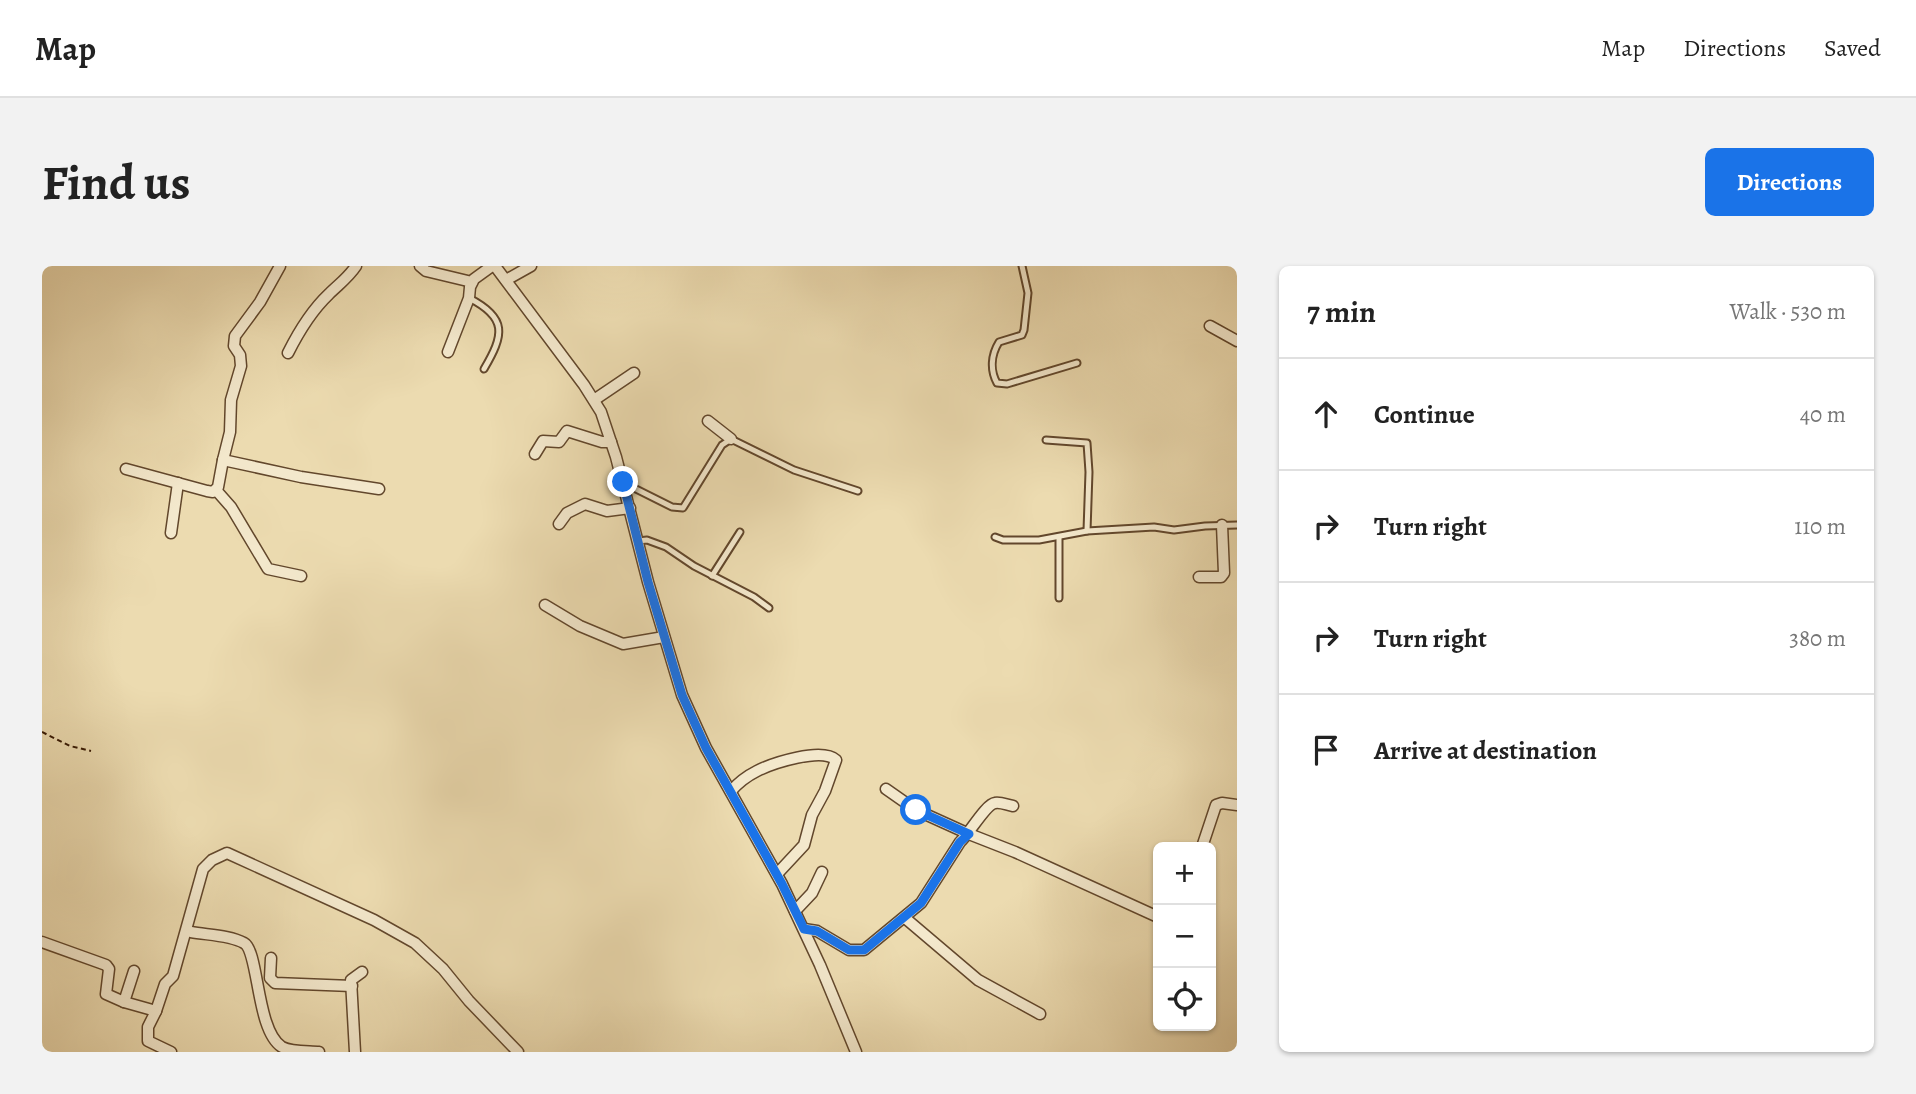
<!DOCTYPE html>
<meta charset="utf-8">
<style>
body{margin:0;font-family:Alegreya,serif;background:#f2f2f2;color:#222}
.controls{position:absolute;right:21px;bottom:21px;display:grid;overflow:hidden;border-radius:10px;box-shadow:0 2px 5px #0004}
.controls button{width:63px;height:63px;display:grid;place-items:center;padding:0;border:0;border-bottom:2px solid #e0e0e0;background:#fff;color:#222;font:35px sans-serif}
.stop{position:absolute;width:21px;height:21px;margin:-16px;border:5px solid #1a73e8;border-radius:50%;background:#fff}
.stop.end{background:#1a73e8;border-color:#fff;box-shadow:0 2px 7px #0008}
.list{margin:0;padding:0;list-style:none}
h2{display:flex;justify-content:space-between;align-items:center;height:91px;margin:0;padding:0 28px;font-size:30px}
h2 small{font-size:23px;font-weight:400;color:#767676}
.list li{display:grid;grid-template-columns:46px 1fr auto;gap:21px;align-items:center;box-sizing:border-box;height:112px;padding:0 28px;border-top:2px solid #e0e0e0}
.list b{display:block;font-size:26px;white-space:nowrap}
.list em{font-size:23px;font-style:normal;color:#767676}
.icon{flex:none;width:38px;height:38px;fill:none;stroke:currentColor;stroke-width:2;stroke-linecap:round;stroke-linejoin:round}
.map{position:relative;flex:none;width:1195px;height:786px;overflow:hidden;border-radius:10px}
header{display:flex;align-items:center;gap:42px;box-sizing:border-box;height:98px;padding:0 35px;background:#fff;border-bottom:2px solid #e0e0e0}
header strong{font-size:33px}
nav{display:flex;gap:38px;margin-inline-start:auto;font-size:24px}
.intro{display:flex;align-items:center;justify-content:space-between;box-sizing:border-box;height:168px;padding:0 42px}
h1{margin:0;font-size:49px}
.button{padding:18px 32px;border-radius:10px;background:#1a73e8;color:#fff;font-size:24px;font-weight:700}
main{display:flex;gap:42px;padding:0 42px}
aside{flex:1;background:#fff;border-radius:10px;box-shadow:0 2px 5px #0004}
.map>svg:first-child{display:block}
</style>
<header>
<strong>Map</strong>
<nav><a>Map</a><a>Directions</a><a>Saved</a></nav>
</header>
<div class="intro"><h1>Find us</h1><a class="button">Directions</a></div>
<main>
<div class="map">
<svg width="1195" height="786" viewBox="0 0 1195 786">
<rect width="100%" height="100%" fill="#ecdbb0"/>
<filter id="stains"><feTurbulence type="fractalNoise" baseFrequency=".00286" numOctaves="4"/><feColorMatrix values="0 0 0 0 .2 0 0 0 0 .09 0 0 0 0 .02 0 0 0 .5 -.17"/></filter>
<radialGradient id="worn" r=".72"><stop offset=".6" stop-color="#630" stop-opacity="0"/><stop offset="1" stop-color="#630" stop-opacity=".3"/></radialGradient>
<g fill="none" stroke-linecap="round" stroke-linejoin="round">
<defs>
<g id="lane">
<path d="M980,0L986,27L982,64L980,69L957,76C949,89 948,104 955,117L965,118L1035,97"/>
<path d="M427,32C466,52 462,69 442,103"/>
<path d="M1004,174L1045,177L1047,206L1045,265"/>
<path d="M582,217L630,241L641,242L680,179L689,173L752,204L816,225"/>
<path d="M953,271L961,274H997L1045,265L1112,261L1132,264L1163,260L1195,259"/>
<path d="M596,275L605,274L624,281L652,300L712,331L727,342"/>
<path d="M670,310L698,266"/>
<path d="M1017,332V271"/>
</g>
<g id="street">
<path d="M378,0L384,5L430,16"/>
<path d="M453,0L542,119L559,146L574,191L606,316L640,429L664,482L740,618L778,699L814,786"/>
<path d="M464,14L489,0"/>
<path d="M1168,60L1195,75"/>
<path d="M406,86L427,32L428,21L432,13L450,0"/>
<path d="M246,87C257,65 269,45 287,28C297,18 306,12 314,0"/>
<path d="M552,134L592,107"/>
<path d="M666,155L689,173"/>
<path d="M493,188L501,175L517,176L525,165L560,176H569"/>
<path d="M181,194L259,211L337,223"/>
<path d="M84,203L165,225L171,226L176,221L181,194L188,166L189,134L199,100L198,89L192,80L193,70L218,36L238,0"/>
<path d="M174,224L189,241L226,303L259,310"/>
<path d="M517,258L525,247L543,238L565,245L588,242"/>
<path d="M129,267L136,217"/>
<path d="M1157,311H1179L1182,307L1180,259"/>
<path d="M503,339L538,360L581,378L622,371"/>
<path d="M844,523L874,544L927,568L973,586L1116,651"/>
<path d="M689,525C696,517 705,510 715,505C731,497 780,481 794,494L783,525L770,549L762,579L735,608"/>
<path d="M1160,581L1174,539L1180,537L1195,539"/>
<path d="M753,645L770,627L780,606"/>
<path d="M863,652L936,714L998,748"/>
<path d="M762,663L775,665L807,684H822L879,637L918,576C927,568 944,538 953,537C959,536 965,539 971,540"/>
<path d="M149,666C165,669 188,669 202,677C217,685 214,765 240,781C249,786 266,785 277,786"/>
<path d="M0,676L64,699L67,703L64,728L82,736"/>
<path d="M229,692L228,712L233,717L310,720"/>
<path d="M92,705L82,736L114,745L106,761V775L129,786"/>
<path d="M114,745L123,718L131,710L161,603L170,594L185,587L332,654L373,677L401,703L427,735L476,786"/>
<path d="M313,786L309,714L320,706"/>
</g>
</defs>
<use href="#lane" stroke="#62472c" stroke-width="9"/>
<use href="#street" stroke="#62472c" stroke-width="13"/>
<path stroke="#341600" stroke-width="2" stroke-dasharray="5 3.5" stroke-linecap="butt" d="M0,466L28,480L49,485"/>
<use href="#lane" stroke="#f3e8cc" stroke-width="5"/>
<use href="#street" stroke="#f3e8cc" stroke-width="10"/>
</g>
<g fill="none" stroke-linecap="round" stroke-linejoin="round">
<path stroke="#1a73e8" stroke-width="9" d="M581,216L606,316L640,429L664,482L740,618L762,663L775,665L807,684H822L879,637L918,576L927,568L874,544"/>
</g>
<rect width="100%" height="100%" filter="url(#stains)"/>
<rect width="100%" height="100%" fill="url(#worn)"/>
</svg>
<div class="controls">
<button>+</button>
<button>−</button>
<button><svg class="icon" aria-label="locate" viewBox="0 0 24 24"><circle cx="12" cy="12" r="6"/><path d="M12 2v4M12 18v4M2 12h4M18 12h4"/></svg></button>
</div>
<div class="stop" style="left:874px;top:544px"></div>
<div class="stop end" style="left:581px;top:216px"></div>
</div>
<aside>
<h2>7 min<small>Walk · 530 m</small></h2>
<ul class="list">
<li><svg class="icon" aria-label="ahead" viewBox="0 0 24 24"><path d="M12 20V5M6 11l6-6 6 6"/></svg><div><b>Continue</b></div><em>40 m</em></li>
<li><svg class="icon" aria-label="right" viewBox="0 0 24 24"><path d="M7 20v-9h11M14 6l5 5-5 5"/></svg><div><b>Turn right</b></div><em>110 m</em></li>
<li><svg class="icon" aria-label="right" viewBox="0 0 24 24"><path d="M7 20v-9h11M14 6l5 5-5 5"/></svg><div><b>Turn right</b></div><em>380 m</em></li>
<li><svg class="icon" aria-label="arrive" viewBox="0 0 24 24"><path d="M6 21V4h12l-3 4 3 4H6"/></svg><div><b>Arrive at destination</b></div></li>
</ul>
</aside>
</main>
